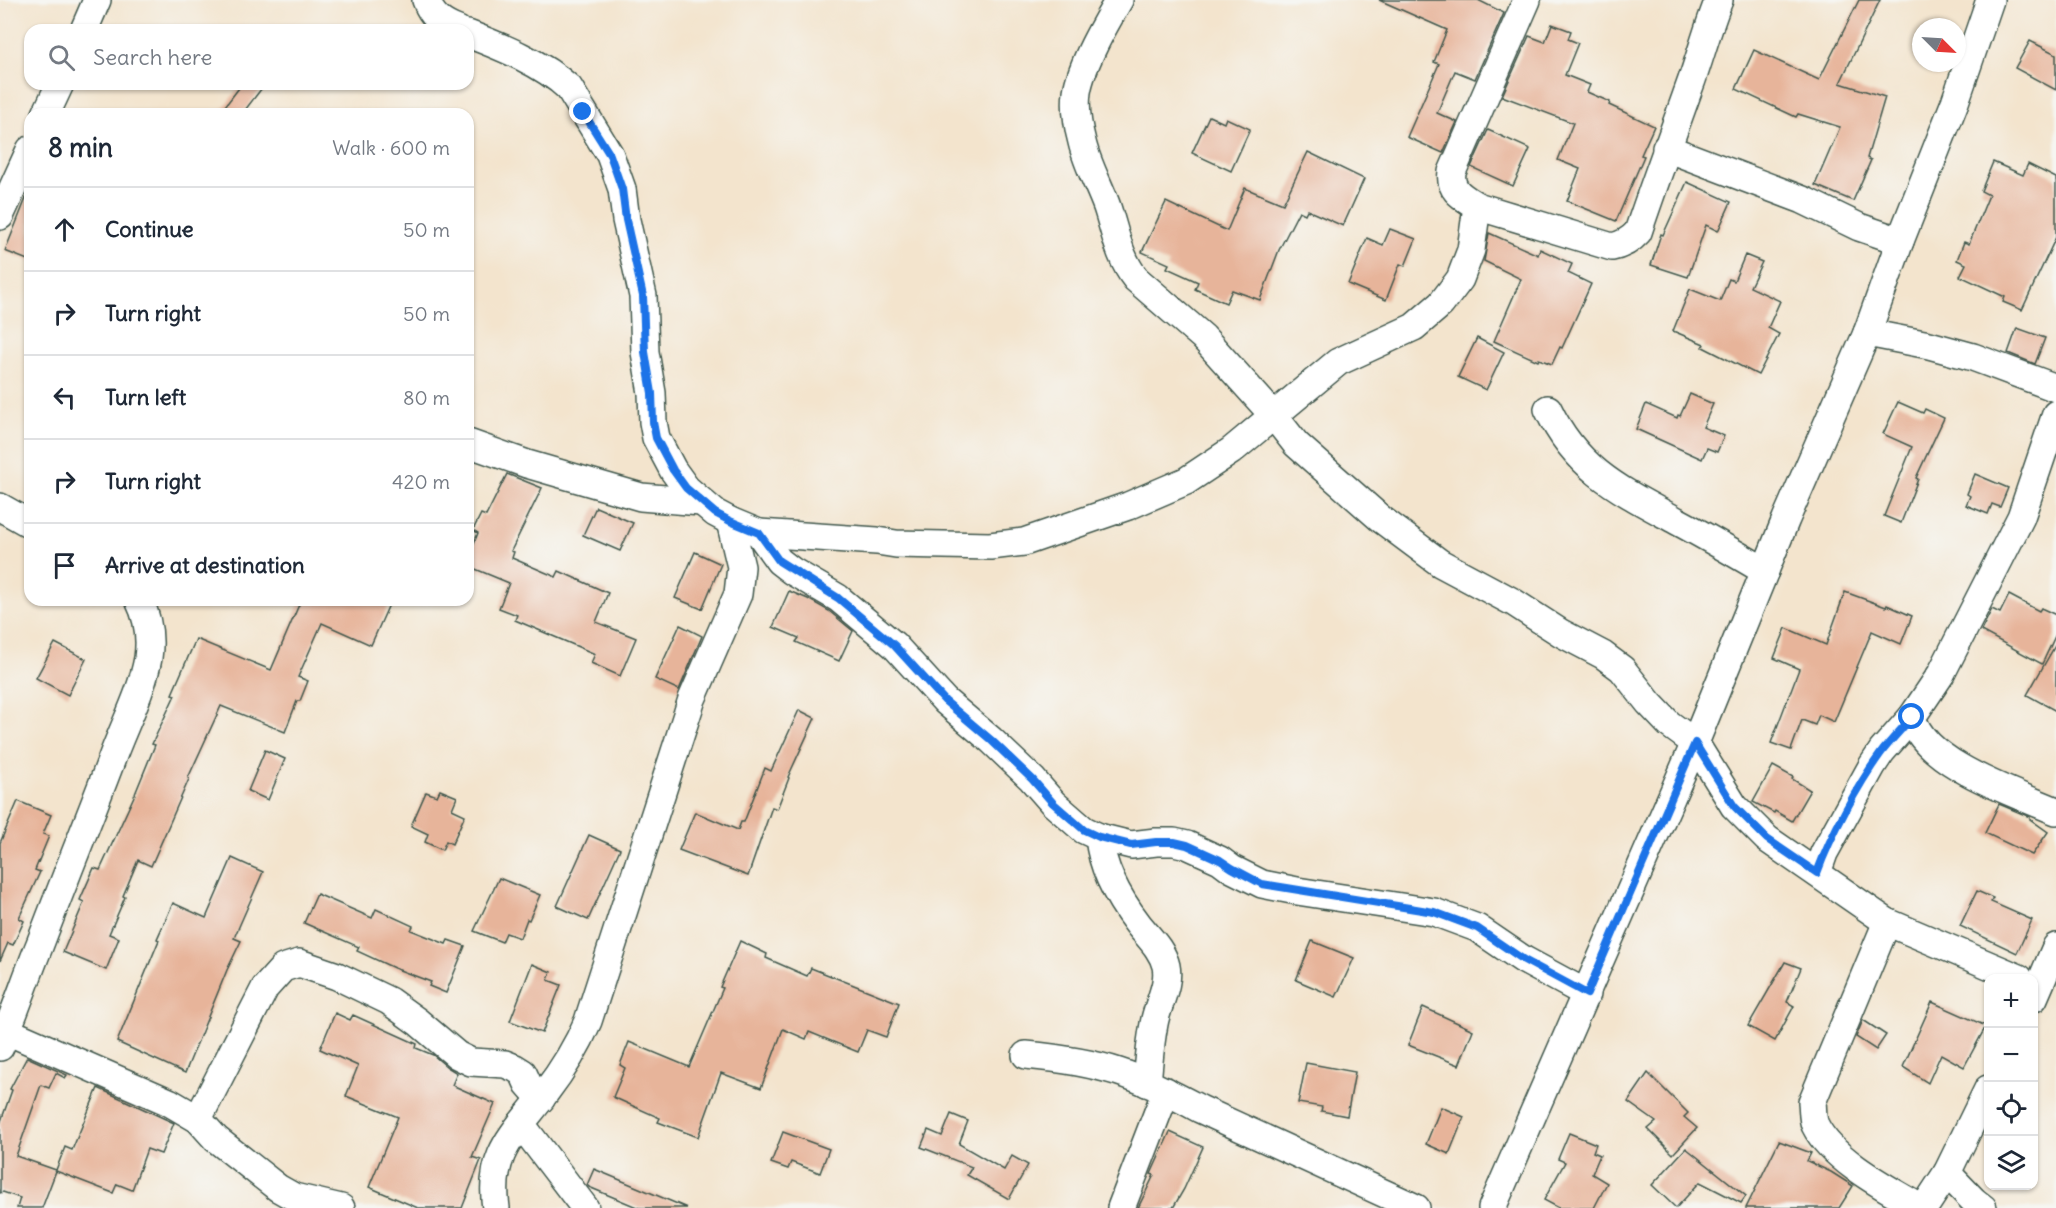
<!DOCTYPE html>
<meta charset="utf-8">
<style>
body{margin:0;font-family:Delius,sans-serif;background:#f2f2f3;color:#1f2937}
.controls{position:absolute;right:18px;bottom:18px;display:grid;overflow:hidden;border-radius:12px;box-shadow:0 2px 4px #0004}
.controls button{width:54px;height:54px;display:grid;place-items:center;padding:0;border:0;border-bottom:2px solid #e0e1e3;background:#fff;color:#1f2937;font:30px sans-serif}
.compass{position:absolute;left:1912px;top:18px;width:54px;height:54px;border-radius:50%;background:#fff;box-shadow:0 2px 4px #0004;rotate:114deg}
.stop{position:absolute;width:18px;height:18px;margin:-14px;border:4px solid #1a73e8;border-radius:50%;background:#fff}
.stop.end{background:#1a73e8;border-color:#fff;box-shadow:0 2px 6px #0008}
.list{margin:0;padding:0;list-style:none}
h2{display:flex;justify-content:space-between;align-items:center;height:78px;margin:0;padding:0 24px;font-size:26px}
h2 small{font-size:20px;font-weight:400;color:#747a83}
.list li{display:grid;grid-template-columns:39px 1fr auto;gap:18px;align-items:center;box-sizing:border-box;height:84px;padding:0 24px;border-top:2px solid #e0e1e3}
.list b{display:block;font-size:22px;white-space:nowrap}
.list em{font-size:20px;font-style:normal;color:#747a83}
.icon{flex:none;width:33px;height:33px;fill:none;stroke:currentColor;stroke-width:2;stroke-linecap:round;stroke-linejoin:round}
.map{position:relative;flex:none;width:2056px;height:1208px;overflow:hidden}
.search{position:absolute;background:#fff;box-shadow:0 2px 4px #0004;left:24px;top:24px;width:450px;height:66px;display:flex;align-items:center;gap:15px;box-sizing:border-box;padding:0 21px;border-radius:18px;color:#747a83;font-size:22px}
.panel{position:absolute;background:#fff;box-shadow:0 2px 4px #0004;left:24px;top:108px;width:450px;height:498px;border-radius:18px}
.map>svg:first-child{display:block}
</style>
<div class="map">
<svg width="2056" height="1208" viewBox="0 0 2056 1208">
<rect width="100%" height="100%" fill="#f6f6f2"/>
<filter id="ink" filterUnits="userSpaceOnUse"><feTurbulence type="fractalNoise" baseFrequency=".0167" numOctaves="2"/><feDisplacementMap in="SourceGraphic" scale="12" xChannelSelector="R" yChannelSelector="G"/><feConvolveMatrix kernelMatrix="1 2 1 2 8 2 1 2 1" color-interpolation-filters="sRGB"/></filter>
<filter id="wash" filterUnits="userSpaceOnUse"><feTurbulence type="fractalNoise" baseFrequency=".008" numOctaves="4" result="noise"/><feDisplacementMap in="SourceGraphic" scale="24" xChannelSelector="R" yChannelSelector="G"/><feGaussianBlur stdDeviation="1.35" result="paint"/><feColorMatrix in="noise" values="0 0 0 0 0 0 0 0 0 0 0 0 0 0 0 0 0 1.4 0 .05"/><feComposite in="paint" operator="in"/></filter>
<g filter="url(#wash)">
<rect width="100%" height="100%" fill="#f3e4cd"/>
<g id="blocks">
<g fill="#e7b49a">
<path d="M1379,0H1478L1504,13L1475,79L1455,71L1437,113L1457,122L1443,153L1407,137L1439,64L1434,62L1447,30Z"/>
<path d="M1859,0H1880L1840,83L1885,97L1867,158L1871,160L1853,201L1815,185L1840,127L1798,114L1796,117L1736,89L1754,50L1819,80Z"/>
<path d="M1552,24L1571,31L1568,39L1578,43L1565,75L1590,85L1587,92L1610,102L1609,105L1654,126L1641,155L1644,156L1616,221L1567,201L1580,169L1558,160L1573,123L1502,96L1529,36L1545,42Z"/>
<path d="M2030,41L2056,54V90L2015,68Z"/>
<path d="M242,84H265L242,114H219Z"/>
<path d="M1209,116L1224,123L1226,118L1250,129L1231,171L1192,153Z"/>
<path d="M1488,130L1530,149L1513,186L1471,167Z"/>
<path d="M1308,152L1364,179L1343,226L1307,210L1305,214L1299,211L1279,250L1260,300L1232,290L1226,303L1195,289L1198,282L1167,268L1169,264L1142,252L1166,202L1227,231L1245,188L1283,204Z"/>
<path d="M1993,162L2023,175L2028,164L2056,178V237L2022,310L2003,302L2005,297L1960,276L1966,264L1957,260L1964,242L1969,244L1989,195L1981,191Z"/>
<path d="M1687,182L1731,202L1718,231L1706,225L1688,277L1651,265L1661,234L1663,235Z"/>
<path d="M29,191H30V261L5,251Z"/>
<path d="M1390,229L1416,239L1405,266L1400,264L1386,300L1348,284L1367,238L1383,245Z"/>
<path d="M1489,233L1538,255L1540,249L1572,264L1568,273L1591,284L1562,348L1560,347L1552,364L1539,359L1538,361L1494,341L1521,279L1484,261Z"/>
<path d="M1745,255L1762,262L1750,287L1780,301L1768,328L1779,334L1758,375L1703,347L1704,344L1673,331L1690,289L1720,301L1729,279L1734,281Z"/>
<path d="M2017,328L2045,338L2035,364L2008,353Z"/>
<path d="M1477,338L1504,352L1486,390L1458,377Z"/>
<path d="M1690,394L1713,404L1703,427L1724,436L1717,452L1707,448L1702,459L1636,429L1646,404L1677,418L1678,415L1680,416Z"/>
<path d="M1898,402L1923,413L1925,409L1944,418L1916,478L1918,479L1901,523L1884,516L1912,447L1883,434Z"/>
<path d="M507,474L542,488L511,551L514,552L512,558L556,577L559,571L608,593L596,622L636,638L620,676L591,663L595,654L515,620L517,615L499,608L509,583L468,566V558L478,533L473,530L481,514L486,516Z"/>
<path d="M1975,474L2008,488L2000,507L1992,504L1988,514L1966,505L1970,496L1967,494Z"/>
<path d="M596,507L633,523L620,551L583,535Z"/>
<path d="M695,552L721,564L702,609L675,598Z"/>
<path d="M789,591L808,599L829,611L853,631L839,661L796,642L799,638L773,627Z"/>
<path d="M1845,592L1886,607L1887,605L1912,616L1901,644L1872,631L1834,722L1819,715L1815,725L1802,720L1791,750L1771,743L1799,669L1774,658L1786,628L1826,645Z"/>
<path d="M2009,595L2039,611L2041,608L2056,615V634L2042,664L1981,631L1992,609L2000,613Z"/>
<path d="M301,600H391L371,645L322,623L298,677L308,681L300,701H297L285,732L221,706L188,778L189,779L151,866L138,860L123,896L125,897L109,934L119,938L106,970L63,952L84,902L80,900L94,868L100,870L135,794L155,745L152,744L175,695L172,694L196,639L271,670Z"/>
<path d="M680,625L702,636L679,690L655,679Z"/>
<path d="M55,643L86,659L68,695L36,678Z"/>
<path d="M2056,644V711L2027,695Z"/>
<path d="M799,710L815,718L788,777L789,778L777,809L772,807L748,876L679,850L695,812L738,830L741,822H744L765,768L771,771Z"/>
<path d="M265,750L285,759L268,800L248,791Z"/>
<path d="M1773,766L1793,777L1792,779L1810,790L1792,821L1775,811L1774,813L1753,802Z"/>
<path d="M440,790L457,797L452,809L465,815L452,844L446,841L442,850L425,842L428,834L411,826L426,792L437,796Z"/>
<path d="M18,801L51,815L43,834L49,836L35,870L40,872L19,918L24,921L13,945L8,943L0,961V843Z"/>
<path d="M1999,804L2030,817V819L2048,832L2032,855L1985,833Z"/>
<path d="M589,835L620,849L588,920L557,906Z"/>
<path d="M232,858L263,872L234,938L241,941L227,970L185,1073L117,1042L159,940L157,939L173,903L206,918Z"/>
<path d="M499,878L540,895L529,920L527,919L520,938L506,933L502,942L474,931Z"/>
<path d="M1977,891L1993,898L1991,902L2032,920L2017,953L1960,926Z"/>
<path d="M317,894L372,918L376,909L413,926L411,930L446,944L448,940L465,946L446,993L429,986L431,982L394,968L357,951L359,947L304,923Z"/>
<path d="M740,941L767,954L766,958L807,976L811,968L899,1003L886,1037L867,1030L858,1052L809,1032L806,1039L783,1029L761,1088L721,1073L698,1137L658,1122L660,1118L613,1097L625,1068L620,1065L629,1042L689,1067L723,988L720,987Z"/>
<path d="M1312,941L1354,958L1336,997L1296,980Z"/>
<path d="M1785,962L1801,968L1787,1002L1794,1006L1775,1041L1748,1026Z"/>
<path d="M532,964L551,972L548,980L561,985L542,1033L510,1021Z"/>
<path d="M1932,1002L1986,1026L1964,1067L1941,1054L1928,1083L1903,1067Z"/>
<path d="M1423,1007L1473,1030L1459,1065L1408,1045Z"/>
<path d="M335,1013L350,1020L353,1015L417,1044L416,1048L433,1055L447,1067L457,1073L452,1085L495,1104L472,1157L481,1160L462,1208H418L369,1187L398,1117L346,1096L358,1066L320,1049Z"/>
<path d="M1863,1020L1886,1035L1876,1050L1856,1037Z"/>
<path d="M27,1057L67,1075L65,1078L56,1073L49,1088L41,1085L16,1156L56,1170L65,1147L72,1150L98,1088L174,1123L161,1154L147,1149L132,1190L117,1184L113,1193L56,1171L42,1208H17L20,1198L3,1192L0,1193V1124L12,1090L10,1089Z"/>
<path d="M1306,1063L1355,1072L1347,1116L1321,1111L1322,1107L1298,1103Z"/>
<path d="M1648,1073L1688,1113L1684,1117L1697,1128L1673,1154L1648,1129L1656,1122L1628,1102Z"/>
<path d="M1441,1107L1464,1117L1449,1154L1426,1144Z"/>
<path d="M951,1114L968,1121L959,1144L1004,1170L1012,1156L1028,1165L1009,1199L967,1175L972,1167L921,1147L928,1130L942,1136Z"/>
<path d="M783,1132L829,1149L820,1173L791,1162L788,1169L771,1163Z"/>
<path d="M1170,1132L1203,1147L1184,1189L1173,1208H1138L1154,1175L1151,1174Z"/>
<path d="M1569,1133L1596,1144L1593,1152L1600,1155L1592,1174L1607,1183L1594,1208H1559L1544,1200L1565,1162L1558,1159Z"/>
<path d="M1779,1141L1811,1153L1807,1161L1831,1172L1853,1186L1839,1208H1746Z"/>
<path d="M1686,1148L1746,1196L1741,1203L1700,1182L1676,1208L1652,1185Z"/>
<path d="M594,1169L687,1208H639L589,1187L587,1185Z"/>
</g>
</g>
</g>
<g filter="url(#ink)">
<use href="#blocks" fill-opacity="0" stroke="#3f564b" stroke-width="1.5"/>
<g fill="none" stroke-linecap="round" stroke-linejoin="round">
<defs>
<g id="minor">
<path d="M426,0C432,17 442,24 458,30"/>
<path d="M1119,0C1105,24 1081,65 1077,92C1075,107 1078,127 1082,142C1087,164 1099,185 1107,207C1115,231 1119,258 1136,279L1203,337L1274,416L1296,444L1381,519L1440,563L1513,602L1561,633L1603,655L1622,669L1649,703L1669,724L1695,743L1734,806L1767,839L1887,922L2019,978"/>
<path d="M84,30L97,0"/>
<path d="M468,34C502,47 542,63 569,88L610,155L622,189L626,220L643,296L645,352L652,393L653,422L656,438L673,470L686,488L715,513L730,521L759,533L779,561L792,571L838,598L894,645L945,701L991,740L1032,779L1053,803L1084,830L1099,837L1131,845L1156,842H1174L1187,845L1220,860L1232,869L1262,884L1297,891L1434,912L1477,928L1524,960L1587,994"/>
<path d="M46,114L60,84"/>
<path d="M1666,148L1803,200L1859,227L1900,241"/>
<path d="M1477,206L1612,247C1622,245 1630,241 1638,232C1654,184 1672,136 1689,88C1700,59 1707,29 1719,0"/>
<path d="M0,216L30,150"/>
<path d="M1867,333L1929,345L1973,357L2056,388"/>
<path d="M1548,409C1577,470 1620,490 1677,521C1707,537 1736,554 1765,571"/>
<path d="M468,443L527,464L641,497L701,502"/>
<path d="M0,507L30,524"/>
<path d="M759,533L877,541L896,544L990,546L1024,542L1128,506L1186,481L1231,451L1338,362L1414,327L1441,304L1460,279L1471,250L1477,206C1463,197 1449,191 1452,172L1527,0"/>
<path d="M1912,717C1924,764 2015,793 2056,811"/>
<path d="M1099,837C1102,869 1118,898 1138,924C1148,937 1162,949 1166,966C1170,985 1157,1005 1154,1024C1150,1043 1149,1064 1147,1083"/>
<path d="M1817,873L1824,853L1872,766L1882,751L1912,717L1941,674L2021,517L2056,414"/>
<path d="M1887,922L1812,1102C1813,1109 1812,1118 1815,1125C1832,1160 1888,1189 1921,1208"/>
<path d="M2034,998L2056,947"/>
<path d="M7,1031L169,1102L198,1119L216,1139L278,1188L294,1197L341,1208"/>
<path d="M0,1047C15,1013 26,978 40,944C63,883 88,822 111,761C123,727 142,693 148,658C151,637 148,618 139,600"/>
<path d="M1026,1055C1057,1058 1088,1062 1119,1072C1147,1081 1174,1095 1200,1109L1416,1208"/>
<path d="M198,1119L265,988L283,968L299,963L337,976L389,1001L418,1022L457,1055L471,1062L505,1064L515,1068L523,1073L528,1084L541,1099"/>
<path d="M521,1124L585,1208"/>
<path d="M1947,1173L1974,1201L1983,1208"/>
<path d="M496,1208C488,1152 515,1134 545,1093C562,1071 577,1047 588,1021L692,699L738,594L741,567L730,521"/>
<path d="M1121,1208L1166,1091"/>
<path d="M1492,1208L1695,743L1786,519L1867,333L1900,241L1955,102L1990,0"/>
<path d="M1924,1208L1947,1173L1988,1089"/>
</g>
</defs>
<use href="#minor" stroke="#3f564b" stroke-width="30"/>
<use href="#minor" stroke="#fff" stroke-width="27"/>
</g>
</g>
<g fill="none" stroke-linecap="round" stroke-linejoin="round" filter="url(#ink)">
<path stroke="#1a73e8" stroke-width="8" d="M583,112L610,155L622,189L626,220L643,296L645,352L652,393L653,422L656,438L673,470L686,488L715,513L730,521L759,533L779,561L838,598L894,645L945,701L991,740L1032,779L1053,803L1084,830L1099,837L1131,845L1156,842H1174L1187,845L1220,860L1232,868L1262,884L1434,912L1477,928L1524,960L1587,994L1695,743L1734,806L1767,839L1817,873C1831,835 1857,786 1881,753C1890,741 1902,729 1912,717"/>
</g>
</svg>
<div class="controls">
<button>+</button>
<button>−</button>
<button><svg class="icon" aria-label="locate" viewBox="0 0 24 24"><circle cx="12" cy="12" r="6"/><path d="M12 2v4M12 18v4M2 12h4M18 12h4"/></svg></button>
<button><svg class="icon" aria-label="layers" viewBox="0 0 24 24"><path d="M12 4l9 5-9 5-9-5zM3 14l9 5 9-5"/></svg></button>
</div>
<svg class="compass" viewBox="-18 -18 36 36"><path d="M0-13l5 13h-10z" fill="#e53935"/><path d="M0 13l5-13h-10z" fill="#747a83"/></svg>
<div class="stop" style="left:1912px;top:717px"></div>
<div class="stop end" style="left:583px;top:112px"></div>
<div class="search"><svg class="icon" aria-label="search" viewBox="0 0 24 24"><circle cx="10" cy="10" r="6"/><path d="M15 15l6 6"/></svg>Search here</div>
<section class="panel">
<h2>8 min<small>Walk · 600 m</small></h2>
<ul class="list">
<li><svg class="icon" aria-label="ahead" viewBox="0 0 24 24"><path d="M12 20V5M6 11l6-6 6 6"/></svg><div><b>Continue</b></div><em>50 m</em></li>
<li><svg class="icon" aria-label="right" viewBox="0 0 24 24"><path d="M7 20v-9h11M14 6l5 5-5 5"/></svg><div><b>Turn right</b></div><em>50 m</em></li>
<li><svg class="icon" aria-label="left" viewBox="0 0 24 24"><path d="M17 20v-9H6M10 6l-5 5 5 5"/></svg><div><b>Turn left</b></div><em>80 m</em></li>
<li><svg class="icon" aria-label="right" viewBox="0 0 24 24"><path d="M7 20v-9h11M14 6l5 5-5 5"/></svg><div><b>Turn right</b></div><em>420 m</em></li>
<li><svg class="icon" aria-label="arrive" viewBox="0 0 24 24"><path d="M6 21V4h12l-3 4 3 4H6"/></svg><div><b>Arrive at destination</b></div></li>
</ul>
</section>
</div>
